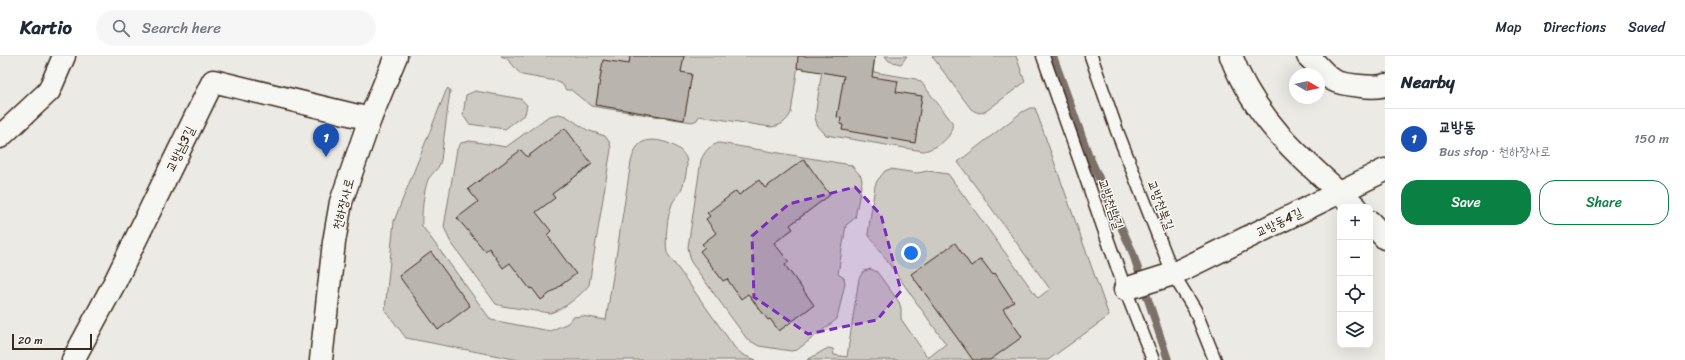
<!DOCTYPE html>
<meta charset="utf-8">
<style>
body{margin:0;font-family:Sriracha,"Poor Story",sans-serif;background:#f6f6f7;color:#1f2937}
.controls{position:absolute;right:12px;bottom:12px;display:grid;overflow:hidden;border-radius:8px;box-shadow:0 4px 16px #0002}
.controls button{width:36px;height:36px;display:grid;place-items:center;padding:0;border:0;border-bottom:1px solid #e0e1e3;background:#fff;color:#1f2937;font:20px sans-serif}
.compass{position:absolute;left:1289px;top:12px;width:36px;height:36px;border-radius:50%;background:#fff;box-shadow:0 4px 16px #0002;rotate:99deg}
.scale{position:absolute;left:12px;bottom:10px;width:80px;box-sizing:border-box;padding-left:4px;border:2px solid #3b2a1e;border-top:0;font-size:11px;line-height:14px;white-space:nowrap;color:#3b2a1e;-webkit-text-stroke:3px #f6f6f2;paint-order:stroke}
.you{position:absolute;left:911px;top:197px;width:14px;height:14px;margin:-10px;border:3px solid #fff;border-radius:50%;background:#1a73e8;box-shadow:0 0 0 6px #1a73e833}
.badge{display:grid;place-items:center;width:26px;height:26px;border-radius:50%;background:#0b8043;color:#fff;font-size:13px;font-weight:700}
.pin{position:absolute;translate:-50% -33px;filter:drop-shadow(0 1px 2px #0008)}
.pin::after{content:'';position:absolute;top:21px;width:14px;height:12px;background:inherit;clip-path:polygon(0 0,100% 0,50% 100%)}
.list{margin:0;padding:0;list-style:none}
h2{display:flex;justify-content:space-between;align-items:center;height:52px;margin:0;padding:0 16px;font-size:17px}
h2 small{font-size:13px;font-weight:400;color:#747a83}
.list li{display:grid;grid-template-columns:26px 1fr auto;gap:12px;align-items:center;box-sizing:border-box;height:60px;padding:0 16px;border-top:1px solid #e0e1e3}
.list b{display:block;font-size:15px;white-space:nowrap}
.list p{margin:0;font-size:13px;white-space:nowrap;color:#747a83}
.list em{font-size:13px;font-style:normal;color:#747a83}
.actions{display:flex;gap:8px;padding:12px 16px}
.actions a{flex:1;padding:9px 0;border:1px solid #0b8043;border-radius:16px;text-align:center;font-size:14px;color:#0b8043}
.actions .main{background:#0b8043;color:#fff}
.icon{flex:none;width:22px;height:22px;fill:none;stroke:currentColor;stroke-width:2;stroke-linecap:round;stroke-linejoin:round}
.map{position:relative;flex:none;width:1385px;height:304px;overflow:hidden}
header{display:flex;align-items:center;gap:24px;box-sizing:border-box;height:56px;padding:0 20px;background:#fff;border-bottom:1px solid #e0e1e3}
header strong{font-size:19px}
nav{display:flex;gap:22px;margin-inline-start:auto;font-size:14px}
.search{width:280px;height:36px;background:#f6f6f7;display:flex;align-items:center;gap:10px;box-sizing:border-box;padding:0 14px;border-radius:22px;color:#747a83;font-size:15px}
main{display:flex}
aside{flex:1;background:#fff}
.map>svg:first-child{display:block}
</style>
<header>
<strong>Kartio</strong>
<div class="search"><svg class="icon" aria-label="search" viewBox="0 0 24 24"><circle cx="10" cy="10" r="6"/><path d="M15 15l6 6"/></svg>Search here</div>
<nav><a>Map</a><a>Directions</a><a>Saved</a></nav>
</header>
<main>
<div class="map">
<svg width="1385" height="304" viewBox="0 0 1385 304">
<rect width="100%" height="100%" fill="#ebeae5"/>
<filter id="ink" filterUnits="userSpaceOnUse"><feTurbulence type="fractalNoise" baseFrequency=".025" numOctaves="2"/><feDisplacementMap in="SourceGraphic" scale="8" xChannelSelector="R" yChannelSelector="G"/><feConvolveMatrix kernelMatrix="1 2 1 2 8 2 1 2 1" color-interpolation-filters="sRGB"/></filter>
<g filter="url(#ink)">
<g fill="#cdcac4" stroke="#847a71">
<path d="M501,0H807L798,9L791,57C786,66 781,70 771,71L699,60L697,64L692,66L591,50L571,34H566L562,28L556,25L522,19C514,13 511,3 501,0Z"/>
<path d="M824,0H875L873,16L916,23L921,26L952,66C955,81 936,93 923,95L826,79L817,69L815,61Z"/>
<path d="M885,0H907L901,8L889,5Z"/>
<path d="M932,0H1016L1025,26L986,55C980,58 977,57 971,53Z"/>
<path d="M448,32L450,35L441,104C439,113 434,115 429,122C424,130 421,160 422,170L491,264L550,275L568,267L573,261L582,260L606,264L631,106C633,99 635,90 643,86C655,80 681,89 686,102C689,110 684,130 679,138C677,141 674,143 672,148C667,161 665,182 667,197L735,292L743,299L756,304H519L406,282L385,254L394,165L446,35Z"/>
<path d="M475,35L521,43L527,49L525,58L505,73L469,68L463,59L466,39Z"/>
<path d="M1030,52H1035L1109,260L1048,304H807L828,292L833,293L834,299L847,301L859,222L864,215L871,213L877,216L899,246L901,252V263L928,302L946,288L868,178L875,130L877,125L885,115L890,113L917,117L928,115L948,118L1038,242L1050,233L958,106L1022,56Z"/>
<path d="M559,58L566,60L587,74L605,80L610,87L611,93L589,229C580,240 564,253 550,257L502,250L496,248L450,185L444,171L457,93L461,87L470,85L506,91L549,60Z"/>
<path d="M719,87L851,109L861,120L862,125L855,162L846,169L838,218L844,222L845,227L837,263L797,294L791,295L759,290L747,283L691,206L688,191L701,104C705,95 709,90 719,87Z"/>
</g>
<g fill="none" stroke-linecap="round" stroke-linejoin="round">
<path stroke="#7c7167" stroke-width="8" d="M1053,0L1089,100L1132,195L1168,304"/>
</g>
<g fill="#bab4ae" stroke="#3b2a1e">
<path d="M630,0H684L681,16L692,18L684,64L596,49L603,4L629,8Z"/>
<path d="M798,0H875L872,21L898,25L896,36L922,40L915,87L842,74L843,69L840,68L841,62L837,61L844,20L797,12Z"/>
<path d="M565,72L592,108L552,138L555,142L536,156L551,175L547,179L576,218L541,244L532,232L530,233L510,207L503,212L489,192L485,195L457,162L478,146L468,133L521,94L527,101Z"/>
<path d="M804,103L830,139L790,169L793,173L774,187L789,206L785,209L814,249L779,275L770,263L768,264L748,238L741,243L727,223L723,225L700,195L705,191L702,188L716,177L706,163L710,160L707,157L736,135L739,139L759,124L765,132Z"/>
<path d="M955,187L971,210L981,203L993,219L995,217L1014,246L1003,253L1022,281L990,304H973L911,218Z"/>
<path d="M431,196L470,250L438,274L399,220Z"/>
</g>
<g fill="none" stroke-linecap="round" stroke-linejoin="round">
<defs>
<g id="service">
<path d="M1043,0L1125,233L1153,304"/>
<path d="M1091,0L1117,75L1173,218L1195,254L1215,304"/>
</g>
<g id="minor">
<path d="M1231,0C1256,66 1305,106 1356,151"/>
<path d="M1308,0C1316,7 1324,18 1333,24C1341,29 1377,33 1385,29"/>
<path d="M0,81L49,35L64,0"/>
<path d="M1370,166L1385,182"/>
<path d="M1125,233L1173,218L1385,114"/>
<path d="M73,304L115,226L213,25L370,63"/>
</g>
<path id="secondary" d="M321,304L334,186L341,146L370,63L396,0"/>
</defs>
<use href="#service" stroke="#3b2a1e" stroke-width="15"/>
<use href="#minor" stroke="#3b2a1e" stroke-width="25"/>
<use href="#secondary" stroke="#3b2a1e" stroke-width="25"/>
<use href="#service" stroke="#f6f6f2" stroke-width="12"/>
<use href="#minor" stroke="#f6f6f2" stroke-width="22"/>
<use href="#secondary" stroke="#f6f6f2" stroke-width="22"/>
</g>
</g>
<path fill="#7b2cbf" fill-opacity="0.2" stroke="#7b2cbf" stroke-width="3" stroke-dasharray="8 5" stroke-linejoin="round" d="M855,131L881,159L901,235L877,264L808,278L754,241L752,180L789,148Z"/>
<g text-anchor="middle" dominant-baseline="central" stroke-width="3" stroke-linejoin="round" paint-order="stroke">
<g font-size="13" fill="#3b2a1e" stroke="#f6f6f2">
<text transform="translate(180 93) rotate(-64)">교방남3길</text>
<text transform="translate(343 148) rotate(-76)">천하장사로</text>
<text transform="translate(1111 148) rotate(71)">교방천남길</text>
<text transform="translate(1161 149) rotate(69)">교방천북길</text>
<text transform="translate(1279 166) rotate(-26)">교방동4길</text>
</g>
</g>
</svg>
<div class="controls">
<button>+</button>
<button>−</button>
<button><svg class="icon" aria-label="locate" viewBox="0 0 24 24"><circle cx="12" cy="12" r="6"/><path d="M12 2v4M12 18v4M2 12h4M18 12h4"/></svg></button>
<button><svg class="icon" aria-label="layers" viewBox="0 0 24 24"><path d="M12 4l9 5-9 5-9-5zM3 14l9 5 9-5"/></svg></button>
</div>
<svg class="compass" viewBox="-18 -18 36 36"><path d="M0-13l5 13h-10z" fill="#e53935"/><path d="M0 13l5-13h-10z" fill="#747a83"/></svg>
<div class="scale">20 m</div>
<div class="you"></div>
<div class="pin badge" style="left:326px;top:101px;background:#1a4fb4">1</div>
</div>
<aside>
<h2>Nearby<small></small></h2>
<ul class="list">
<li><span class="badge" style="background:#1a4fb4">1</span><div><b>교방동</b><p>Bus stop · 천하장사로</p></div><em>150 m</em></li>
</ul>
<div class="actions"><a class="main">Save</a><a>Share</a></div>
</aside>
</main>
